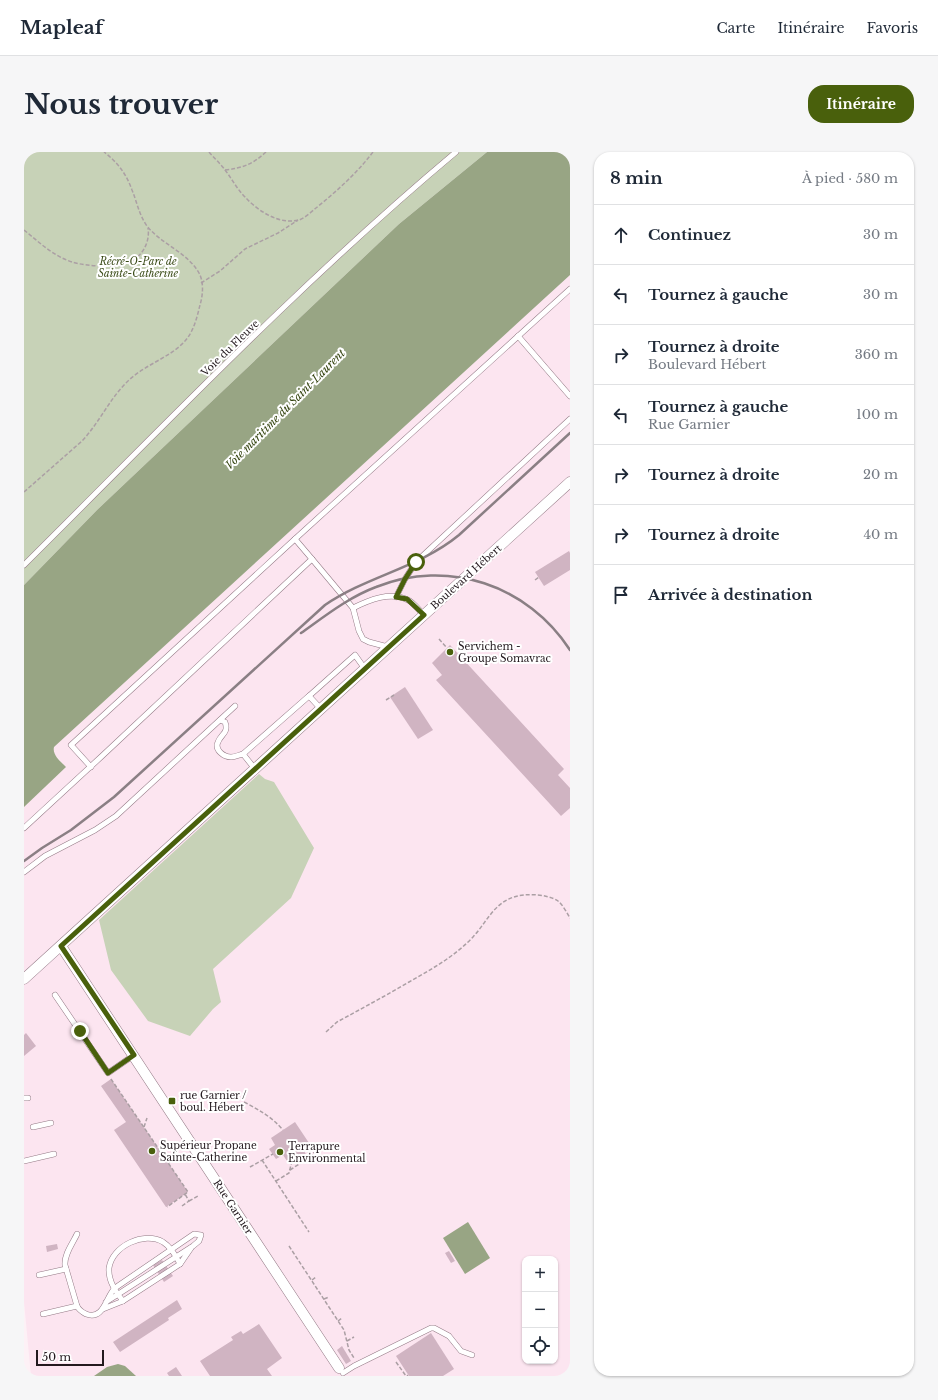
<!DOCTYPE html>
<html lang="fr">
<meta charset="utf-8">
<style>
body{margin:0;font-family:"Libre Baskerville",serif;background:#f6f6f7;color:#1f2937}
.controls{position:absolute;right:12px;bottom:12px;display:grid;overflow:hidden;border-radius:8px;box-shadow:0 1px 3px #0004}
.controls button{width:36px;height:36px;display:grid;place-items:center;padding:0;border:0;border-bottom:1px solid #e0e1e3;background:#fff;color:#1f2937;font:20px sans-serif}
.scale{position:absolute;left:12px;bottom:10px;width:68px;box-sizing:border-box;padding-left:4px;border:2px solid #23191e;border-top:0;font-size:11px;line-height:14px;white-space:nowrap;color:#23191e;-webkit-text-stroke:3px #fff;paint-order:stroke}
.stop{position:absolute;width:12px;height:12px;margin:-9px;border:3px solid #49600c;border-radius:50%;background:#fff}
.stop.end{background:#49600c;border-color:#fff;box-shadow:0 1px 4px #0008}
.list{margin:0;padding:0;list-style:none}
h2{display:flex;justify-content:space-between;align-items:center;height:52px;margin:0;padding:0 16px;font-size:17px}
h2 small{font-size:13px;font-weight:400;color:#747a83}
.list li{display:grid;grid-template-columns:26px 1fr auto;gap:12px;align-items:center;box-sizing:border-box;height:60px;padding:0 16px;border-top:1px solid #e0e1e3}
.list b{display:block;font-size:15px;white-space:nowrap}
.list p{margin:0;font-size:13px;white-space:nowrap;color:#747a83}
.list em{font-size:13px;font-style:normal;color:#747a83}
.icon{flex:none;width:22px;height:22px;fill:none;stroke:currentColor;stroke-width:2;stroke-linecap:round;stroke-linejoin:round}
.map{position:relative;flex:none;width:546px;height:1224px;overflow:hidden;border-radius:16px}
header{display:flex;align-items:center;gap:24px;box-sizing:border-box;height:56px;padding:0 20px;background:#fff;border-bottom:1px solid #e0e1e3}
header strong{font-size:19px}
nav{display:flex;gap:22px;margin-inline-start:auto;font-size:14px}
.intro{display:flex;align-items:center;justify-content:space-between;box-sizing:border-box;height:96px;padding:0 24px}
h1{margin:0;font-size:28px}
.button{padding:10px 18px;border-radius:16px;background:#49600c;color:#fff;font-size:14px;font-weight:700}
main{display:flex;gap:24px;padding:0 24px}
aside{flex:1;background:#fff;border-radius:16px;box-shadow:0 1px 3px #0004}
.map>svg:first-child{display:block}
</style>
<header>
<strong>Mapleaf</strong>
<nav><a>Carte</a><a>Itinéraire</a><a>Favoris</a></nav>
</header>
<div class="intro"><h1>Nous trouver</h1><a class="button">Itinéraire</a></div>
<main>
<div class="map">
<svg width="546" height="1224" viewBox="0 0 546 1224">
<rect width="100%" height="100%" fill="#fdf1f6"/>
<path fill="#fce5f0" fill-rule="evenodd" d="M546,123V1224H7L0,1150V655L42,615L31,603L29,598L30,595ZM501,1107H531V1209H501Z"/>
<g fill="#c7d2b7">
<path d="M0,0H463L375,72L73,358L0,433Z"/>
<path d="M235,622L241,627L250,630L290,696L267,746L189,817L197,850L189,857L166,884L124,869L87,818L75,768Z"/>
</g>
<g fill="#98a584">
<path d="M463,0H546V123L30,595C28,603 37,610 42,615L0,655V433L73,358L375,72Z"/>
<path d="M444,1070L466,1106L441,1122L419,1086Z"/>
<path d="M94,1212L101,1214L112,1224H70L83,1215Z"/>
</g>
<g fill="#d0b4c2">
<path d="M545,399L546,401V418L520,434L511,420Z"/>
<path d="M426,493L540,617L534,623L546,636V656L537,664L412,528L418,523L408,511Z"/>
<path d="M381,535L409,578L394,587L366,545Z"/>
<path d="M2,881L12,894L0,904V883Z"/>
<path d="M87,927L164,1040L142,1055L90,978L102,970L77,934Z"/>
<path d="M271,970L287,994L280,999L283,1004L273,1011L269,1005L263,1009L259,1003L252,1007L245,997L251,993L247,986Z"/>
<path d="M33,1092L34,1097L23,1100L22,1094Z"/>
<path d="M425,1099L431,1109L427,1111L421,1101Z"/>
<path d="M138,1108L149,1124L140,1130L129,1113Z"/>
<path d="M153,1148L158,1157L144,1166L145,1168L96,1200L89,1190Z"/>
<path d="M235,1172L258,1206L243,1217L248,1224H186L176,1209L209,1188L207,1185L217,1179L219,1182Z"/>
<path d="M407,1181L430,1217L419,1224H385L372,1204Z"/>
<path d="M318,1194L327,1209L322,1212L313,1198Z"/>
<path d="M152,1215L158,1224H145L143,1221Z"/>
</g>
<g fill="none" stroke-linecap="round" stroke-linejoin="round">
<defs>
<g id="service">
<path d="M494,184L546,244"/>
<path d="M271,387L288,407"/>
<path d="M0,413C141,273 279,128 432,0"/>
<path d="M372,445L381,427L392,410L546,267"/>
<path d="M329,456C345,448 366,439 384,448C390,451 395,458 400,463"/>
<path d="M285,544L331,503L341,517"/>
<path d="M196,568L201,570C205,581 197,582 194,590C190,598 200,605 207,605C211,605 215,603 219,602L285,544L297,557"/>
<path d="M219,602L231,617"/>
<path d="M67,615L47,593L271,387L546,137"/>
<path d="M0,676L78,604L288,407L329,456L335,479L339,487L345,490L364,495"/>
<path d="M0,720L21,704L71,678L92,664L211,554"/>
<path d="M31,843L84,921L110,903"/>
<path d="M0,946H4"/>
<path d="M9,975L27,971"/>
<path d="M0,1009L30,1002"/>
<path d="M53,1082C49,1091 40,1102 41,1113L53,1154C55,1158 58,1160 62,1162C80,1169 82,1144 91,1136L170,1082L177,1083L175,1089L169,1094L82,1150"/>
<path d="M15,1123L42,1117"/>
<path d="M99,1149C92,1140 84,1129 85,1116C88,1094 120,1079 139,1090C147,1095 152,1104 156,1112"/>
<path d="M79,1157L99,1149L156,1112L167,1096"/>
<path d="M19,1162L53,1154"/>
<path d="M319,1221L330,1214L407,1176H410L425,1184L437,1199L448,1203"/>
</g>
<g id="minor">
<path d="M37,794L315,1216"/>
<path d="M0,827L546,330"/>
</g>
</defs>
<use href="#service" stroke="#947a86" stroke-width="6"/>
<use href="#minor" stroke="#947a86" stroke-width="11"/>
<g stroke="#ab9fa4" stroke-width="1.5" stroke-dasharray="4 2" stroke-linecap="butt">
<path d="M185,0C190,6 196,11 201,18C208,27 213,37 221,45C234,59 255,73 275,68C281,66 287,60 292,56C313,39 333,21 349,0"/>
<path d="M201,18C219,16 229,12 242,0"/>
<path d="M0,78C15,90 29,104 48,110C64,115 95,116 109,108C120,102 126,88 124,76"/>
<path d="M177,131L196,119L221,97L254,81L274,68"/>
<path d="M0,340L58,289C75,271 85,248 102,231C119,213 146,206 161,189C170,179 173,165 176,153C179,143 180,130 175,121C163,100 137,92 123,74C115,63 113,50 108,38C102,21 93,10 80,0"/>
<path d="M511,428L515,425"/>
<path d="M415,487L423,496"/>
<path d="M362,548L370,543"/>
<path d="M302,880L313,870C337,857 361,844 385,830C408,817 431,804 449,785C462,771 470,751 490,745C501,741 524,742 534,749C539,753 543,761 546,766"/>
<path d="M87,927L164,1040L143,1055"/>
<path d="M220,950C235,958 248,965 259,978"/>
<path d="M120,975L123,966"/>
<path d="M238,1008L285,1080"/>
<path d="M144,1011L150,1007"/>
<path d="M226,1015L249,1002"/>
<path d="M266,1018L292,1001L280,999"/>
<path d="M252,1029L265,1021L269,1005"/>
<path d="M165,1049L174,1044"/>
<path d="M158,1054L165,1049L161,1042"/>
<path d="M265,1094L320,1178L325,1198L330,1206"/>
<path d="M288,1128L292,1125"/>
<path d="M300,1147L305,1145"/>
<path d="M314,1169L318,1166"/>
<path d="M323,1189L330,1185"/>
<path d="M372,1210L382,1224"/>
<path d="M383,1224L384,1223"/>
</g>
<use href="#service" stroke="#fff" stroke-width="5"/>
<use href="#minor" stroke="#fff" stroke-width="10"/>
<g stroke="#8a7f84" stroke-width="2.5">
<path d="M277,481C301,464 325,445 352,435C424,406 504,433 546,498"/>
<path d="M0,709L18,696L47,678L90,645L301,453C343,424 395,416 435,383L546,281"/>
<path d="M0,1223V1224"/>
</g>
</g>
<g fill="none" stroke-linecap="round" stroke-linejoin="round">
<path stroke="#49600c" stroke-width="5" d="M56,879L84,921L110,903L37,794L400,463L383,447L372,445L381,427L392,410"/>
</g>
<g fill="#49600c" stroke="#fff" stroke-width="1.5">
<circle cx="426" cy="500" r="4"/>
<rect x="144" y="945" width="8" height="8" rx="2"/>
<circle cx="128" cy="999" r="4"/>
<circle cx="256" cy="1000" r="4"/>
</g>
<g text-anchor="middle" dominant-baseline="central" stroke-width="4" stroke-linejoin="round" paint-order="stroke">
<g font-size="10" font-style="italic" fill="#3a4b17" stroke="#fff">
<text x="114" y="109">Récré-O-Parc de<tspan x="114" dy="12">Sainte-Catherine</tspan></text>
</g>
<g font-size="10" fill="#23191e" stroke="#fff">
<text transform="translate(206 196) rotate(-44)">Voie du Fleuve</text>
<text transform="translate(442 425) rotate(-42)">Boulevard Hébert</text>
<text transform="translate(209 1055) rotate(57)">Rue Garnier</text>
</g>
<g font-size="10" fill="#23191e" stroke="#fff" text-anchor="start">
<text x="434" y="494">Servichem -<tspan x="434" dy="12">Groupe Somavrac</tspan></text>
<text x="156" y="943">rue Garnier /<tspan x="156" dy="12">boul. Hébert</tspan></text>
<text x="136" y="993">Supérieur Propane<tspan x="136" dy="12">Sainte-Catherine</tspan></text>
<text x="264" y="994">Terrapure<tspan x="264" dy="12">Environmental</tspan></text>
</g>
<g font-size="11" font-style="italic" fill="#33430e" stroke="#fff">
<text transform="translate(261 257) rotate(-45)">Voie maritime du Saint-Laurent</text>
</g>
</g>
</svg>
<div class="controls">
<button>+</button>
<button>−</button>
<button><svg class="icon" aria-label="locate" viewBox="0 0 24 24"><circle cx="12" cy="12" r="6"/><path d="M12 2v4M12 18v4M2 12h4M18 12h4"/></svg></button>
</div>
<div class="scale">50 m</div>
<div class="stop" style="left:392px;top:410px"></div>
<div class="stop end" style="left:56px;top:879px"></div>
</div>
<aside>
<h2>8 min<small>À pied · 580 m</small></h2>
<ul class="list">
<li><svg class="icon" aria-label="ahead" viewBox="0 0 24 24"><path d="M12 20V5M6 11l6-6 6 6"/></svg><div><b>Continuez</b></div><em>30 m</em></li>
<li><svg class="icon" aria-label="left" viewBox="0 0 24 24"><path d="M17 20v-9H6M10 6l-5 5 5 5"/></svg><div><b>Tournez à gauche</b></div><em>30 m</em></li>
<li><svg class="icon" aria-label="right" viewBox="0 0 24 24"><path d="M7 20v-9h11M14 6l5 5-5 5"/></svg><div><b>Tournez à droite</b><p>Boulevard Hébert</p></div><em>360 m</em></li>
<li><svg class="icon" aria-label="left" viewBox="0 0 24 24"><path d="M17 20v-9H6M10 6l-5 5 5 5"/></svg><div><b>Tournez à gauche</b><p>Rue Garnier</p></div><em>100 m</em></li>
<li><svg class="icon" aria-label="right" viewBox="0 0 24 24"><path d="M7 20v-9h11M14 6l5 5-5 5"/></svg><div><b>Tournez à droite</b></div><em>20 m</em></li>
<li><svg class="icon" aria-label="right" viewBox="0 0 24 24"><path d="M7 20v-9h11M14 6l5 5-5 5"/></svg><div><b>Tournez à droite</b></div><em>40 m</em></li>
<li><svg class="icon" aria-label="arrive" viewBox="0 0 24 24"><path d="M6 21V4h12l-3 4 3 4H6"/></svg><div><b>Arrivée à destination</b></div></li>
</ul>
</aside>
</main>
